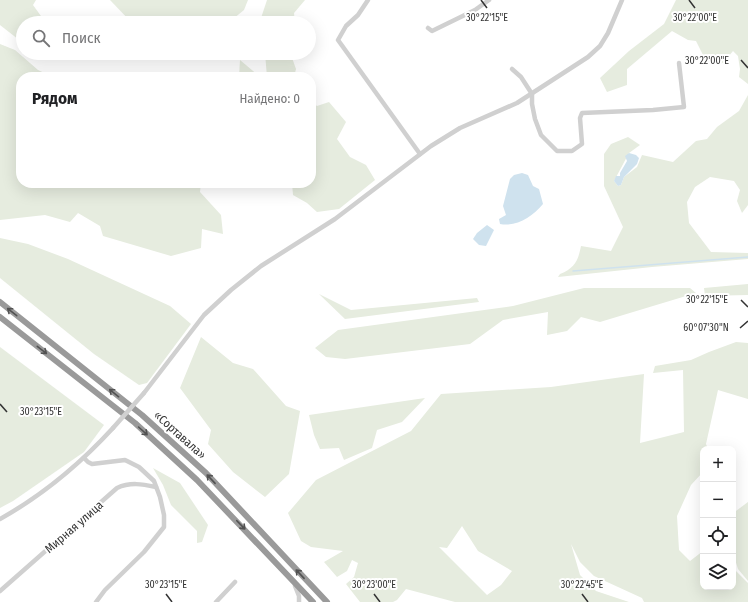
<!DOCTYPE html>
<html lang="ru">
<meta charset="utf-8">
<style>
body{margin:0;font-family:"Fira Sans Condensed",sans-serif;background:#f6f6f6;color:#202124}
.controls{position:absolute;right:12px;bottom:12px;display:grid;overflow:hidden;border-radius:8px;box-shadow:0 4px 16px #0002}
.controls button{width:36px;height:36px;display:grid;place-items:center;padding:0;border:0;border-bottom:1px solid #e0e0e0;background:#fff;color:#202124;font:20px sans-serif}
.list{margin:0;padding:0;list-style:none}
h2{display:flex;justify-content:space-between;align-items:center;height:52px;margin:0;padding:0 16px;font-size:17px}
h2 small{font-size:13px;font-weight:400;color:#757577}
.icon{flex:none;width:22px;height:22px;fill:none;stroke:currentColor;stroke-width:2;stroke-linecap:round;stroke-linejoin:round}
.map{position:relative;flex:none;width:748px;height:602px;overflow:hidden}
.search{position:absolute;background:#fff;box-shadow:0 4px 16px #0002;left:16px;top:16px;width:300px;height:44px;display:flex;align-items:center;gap:10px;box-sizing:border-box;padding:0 14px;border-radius:22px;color:#757577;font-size:15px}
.panel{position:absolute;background:#fff;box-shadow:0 4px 16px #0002;left:16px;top:72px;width:300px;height:116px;border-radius:16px}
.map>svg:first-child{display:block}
</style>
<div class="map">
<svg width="748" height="602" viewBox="0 0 748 602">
<rect width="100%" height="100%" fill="#fff"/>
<g fill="#e6ecdf" fill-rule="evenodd">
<path d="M0,0H36L33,5L46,23H23V43L0,25Z"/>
<path d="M110,0H248L244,10L228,23H132Z"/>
<path d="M267,0H305L294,13L295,23H264L261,18Z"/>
<path d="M676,0H748V84L739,77L740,69L738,56L733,51L723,63L711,65L705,59L696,41L688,40L672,31L627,69V85L607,92L600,78L629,51L664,24Z"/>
<path d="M0,44L15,50L38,70L53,77H21V183H201L200,192L221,215L223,234L202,229L201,248L171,256L103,236L100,226L78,213L70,222L45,215L0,220Z"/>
<path d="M265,53H293L291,55L296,69L294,77H267Z"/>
<path d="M240,60L260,77H239Z"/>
<path d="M748,95V205L742,213L737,201L740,190L734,181L710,177L695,187L687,202L689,223L711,252L748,253V259L652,267L558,277L560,274C575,268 578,261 581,246L611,251L623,227L604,186V154L611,144L628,137L640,145L629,153L614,181L618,186L621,185L624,177L637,167L642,155L673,162L696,141L707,139L717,127L739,111Z"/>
<path d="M311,101L317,106L329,102L346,122L337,139L350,157L366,165L375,180L339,209L317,212L307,203L293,195L292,183H311Z"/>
<path d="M0,238L28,244L68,259L170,306L191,324L147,383L139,385L94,354L0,278Z"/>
<path d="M748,284V295L705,296L704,288Z"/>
<path d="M584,288H690L696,293L600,322L581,317L567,331L547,335L548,312L503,320L470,344L345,359L326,357L315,348L338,330L513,306Z"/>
<path d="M319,294L351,310L477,298L479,302L345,319Z"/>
<path d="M201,337L233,363L253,369L286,406L300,411L289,474L265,497L233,472L208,444L211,430L180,388Z"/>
<path d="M736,342L748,343V399L718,390L706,444L708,449H703V472L691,485L677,516L679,550L690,561L703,551V587H733V568L748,583V602H644L642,598L594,576L580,562L571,544L580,575L596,591L629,602H455L406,589L397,600L393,602H360L346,584L354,577L358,563L352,560L347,571L337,577L324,562L343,551L311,547L301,541L288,513L316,480L411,431L441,394L551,387L644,374L640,443L684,432L683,370L653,373L655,366L691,360L709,352ZM462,526L478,551L512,571L501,585L487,595L439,547L447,548Z"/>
<path d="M0,347L104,425L84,452L13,501L0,508Z"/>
<path d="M425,398L402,422L377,430L372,448L344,460L339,448L320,449L314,435L309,415Z"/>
<path d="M153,468L180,483L208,525L202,542L197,543V531L171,505L163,485Z"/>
<path d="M748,502V581L738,569L733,553V519L736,511Z"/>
</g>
<g fill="#cfe2ee">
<path d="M629,153L636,155L639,158L637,164L624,177L621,185L618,186L614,181L616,176H620V173L627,161L625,156Z"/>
<path d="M522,173L528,175L533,186L539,189L543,204C532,217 517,227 500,224L499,219L506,215L503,206L510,179L514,175Z"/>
<path d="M487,225L494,230L486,246L479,245L473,239L477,233Z"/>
</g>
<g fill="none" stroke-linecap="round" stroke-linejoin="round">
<path stroke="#cfe2ee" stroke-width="1.5" d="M573,271L748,257"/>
<g stroke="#d0d0d0" stroke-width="4.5">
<path d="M368,0L358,15L346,26L338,40L420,154"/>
<path d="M428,28L432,31L475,10L489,0"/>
<path d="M512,69L521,77L532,94V104L535,119L541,135L557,151H572L582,144L580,118L582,113L653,110L684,107L679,63"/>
<path d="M144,393L204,315L231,290L261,266L335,219L431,146L460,128L517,103L588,57L600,46L608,33L622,0"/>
<path d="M84,458L88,462L92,464L125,460L139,467L154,481L160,497L164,515V527L144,552L105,590L96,602"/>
<path d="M0,519C43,495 80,464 113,428"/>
<path d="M295,586L299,596V602"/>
<path d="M0,591L117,488C130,482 142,484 156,487"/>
<path d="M216,602L235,582"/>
</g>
<g stroke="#9a9a9a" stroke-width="6">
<path d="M0,302L142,415L206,473L327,602"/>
<path d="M0,317L135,423L197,480L313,602"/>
</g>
<path stroke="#d0d0d0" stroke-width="4.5" d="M113,428L144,393"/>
</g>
<defs><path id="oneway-shaft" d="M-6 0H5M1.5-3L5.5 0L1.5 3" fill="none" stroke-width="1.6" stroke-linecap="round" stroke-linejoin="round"/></defs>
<g stroke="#525252">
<use href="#oneway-shaft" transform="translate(12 312) rotate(-142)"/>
<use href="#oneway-shaft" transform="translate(42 350) rotate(38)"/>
<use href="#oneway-shaft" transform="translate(114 393) rotate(-141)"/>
<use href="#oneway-shaft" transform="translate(143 431) rotate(42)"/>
<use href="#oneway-shaft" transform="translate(211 479) rotate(-133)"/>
<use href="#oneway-shaft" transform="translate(241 525) rotate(46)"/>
<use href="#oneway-shaft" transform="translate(300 574) rotate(-133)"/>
</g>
<path fill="none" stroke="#333" stroke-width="1.5" d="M481,0L487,8M689,0L695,8M741,60L748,68M741,300L748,307M740,328L748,321M0,404L7,412M166,594L172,602M374,594L380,602M582,594L588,602"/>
<g text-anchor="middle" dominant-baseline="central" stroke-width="4" stroke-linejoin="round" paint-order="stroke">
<g font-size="12" fill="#333" stroke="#fff">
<text transform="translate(180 435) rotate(42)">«Сортавала»</text>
<text transform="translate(74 527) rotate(-41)">Мирная улица</text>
</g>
</g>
<g font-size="10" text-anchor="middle" fill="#333" stroke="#fff" stroke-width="4" stroke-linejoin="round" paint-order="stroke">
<text x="487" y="21">30°22'15"E</text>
<text x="695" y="21">30°22'00"E</text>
<text x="707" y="64">30°22'00"E</text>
<text x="707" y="303">30°22'15"E</text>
<text x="706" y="331">60°07'30"N</text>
<text x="41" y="415">30°23'15"E</text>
<text x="166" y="588">30°23'15"E</text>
<text x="374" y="588">30°23'00"E</text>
<text x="582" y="588">30°22'45"E</text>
</g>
</svg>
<div class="controls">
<button>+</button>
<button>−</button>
<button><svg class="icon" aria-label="locate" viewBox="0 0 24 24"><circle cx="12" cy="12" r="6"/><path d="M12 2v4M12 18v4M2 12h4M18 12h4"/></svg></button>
<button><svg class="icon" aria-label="layers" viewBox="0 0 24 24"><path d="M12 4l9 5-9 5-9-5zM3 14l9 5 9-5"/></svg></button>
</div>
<div class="search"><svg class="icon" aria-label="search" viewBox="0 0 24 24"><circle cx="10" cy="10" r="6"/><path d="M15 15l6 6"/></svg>Поиск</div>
<section class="panel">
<h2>Рядом<small>Найдено: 0</small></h2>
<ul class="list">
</ul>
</section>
</div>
